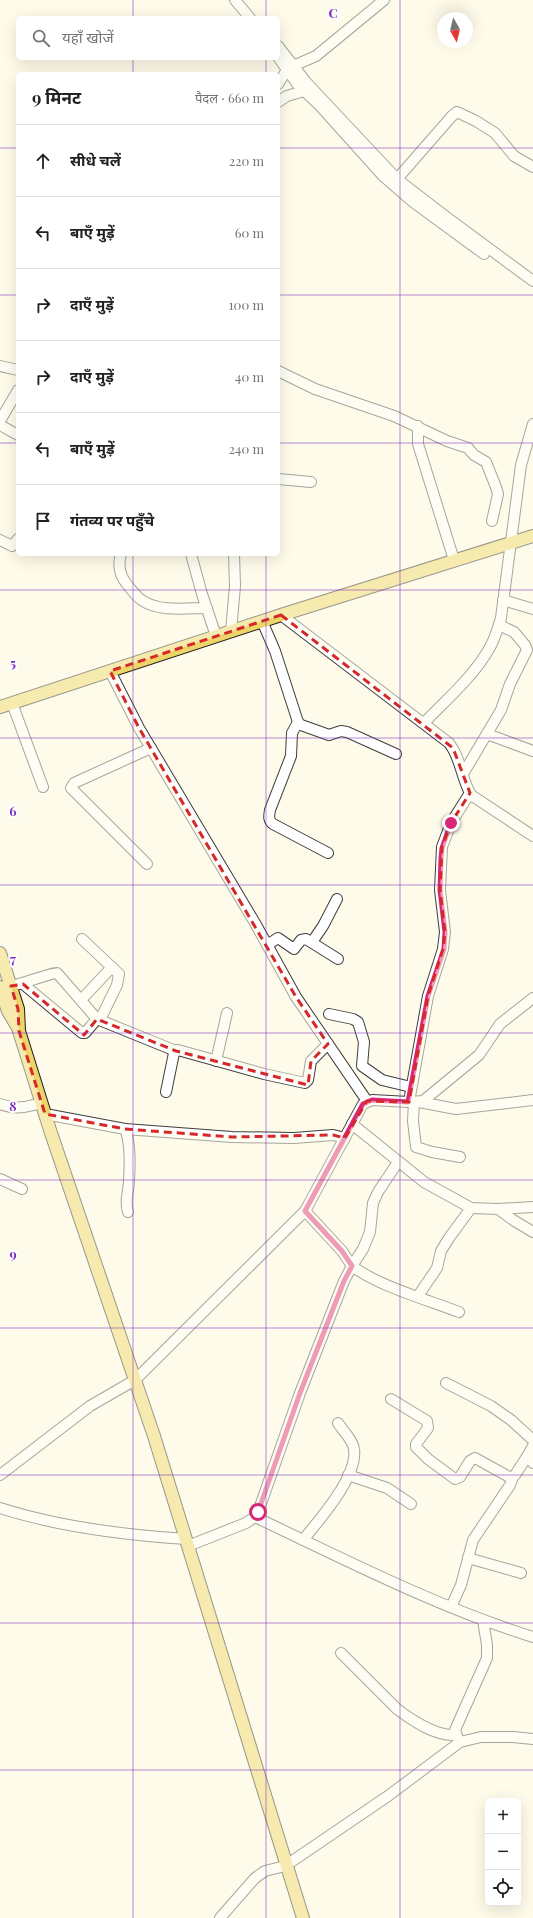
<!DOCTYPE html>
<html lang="hi">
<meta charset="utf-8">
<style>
body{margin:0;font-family:"Playfair Display","Noto Sans Devanagari",serif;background:#f2f2f2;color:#202124}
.controls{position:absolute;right:12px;bottom:12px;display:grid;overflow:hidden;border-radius:6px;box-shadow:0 4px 16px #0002}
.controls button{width:36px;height:36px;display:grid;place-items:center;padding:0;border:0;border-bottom:1px solid #e0e0e0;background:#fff;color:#202124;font:20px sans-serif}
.compass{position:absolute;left:437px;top:12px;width:36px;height:36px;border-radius:50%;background:#fff;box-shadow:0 4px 16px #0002;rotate:172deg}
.stop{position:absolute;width:12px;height:12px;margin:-9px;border:3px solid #db2777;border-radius:50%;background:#fff}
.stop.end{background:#db2777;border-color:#fff;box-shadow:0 1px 4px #0008}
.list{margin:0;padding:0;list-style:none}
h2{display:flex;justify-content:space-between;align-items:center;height:52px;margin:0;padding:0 16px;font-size:17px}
h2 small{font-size:13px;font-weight:400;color:#757577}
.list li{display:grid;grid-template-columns:26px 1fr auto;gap:12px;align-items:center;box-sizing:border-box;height:72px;padding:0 16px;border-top:1px solid #e0e0e0}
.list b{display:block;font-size:15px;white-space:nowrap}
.list em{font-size:13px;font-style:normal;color:#757577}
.icon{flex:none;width:22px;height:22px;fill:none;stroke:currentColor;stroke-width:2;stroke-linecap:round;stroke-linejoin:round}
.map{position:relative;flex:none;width:533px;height:1918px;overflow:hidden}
.search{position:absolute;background:#fff;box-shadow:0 4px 16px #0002;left:16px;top:16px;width:264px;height:44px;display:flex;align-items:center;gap:10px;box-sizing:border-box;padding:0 14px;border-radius:6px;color:#757577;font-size:15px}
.panel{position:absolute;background:#fff;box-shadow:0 4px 16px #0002;left:16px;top:72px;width:264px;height:484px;border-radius:6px}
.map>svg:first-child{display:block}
</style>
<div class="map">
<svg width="533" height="1918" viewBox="0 0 533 1918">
<rect width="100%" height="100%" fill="#fefbea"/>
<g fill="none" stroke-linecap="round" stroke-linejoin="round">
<defs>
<g id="minor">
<path d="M235,0L250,18"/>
<path d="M278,46L306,82L397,179L445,216L533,281"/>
<path d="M278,57L298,85L320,106L383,176L413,202L484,254"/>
<path d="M293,66L316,56L384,0"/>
<path d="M278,84L287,70"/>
<path d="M278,102L287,96L304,91"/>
<path d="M397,179L452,116L457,112L476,121L495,133L514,156L533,167"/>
<path d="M0,366L18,370"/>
<path d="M278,371L315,389L394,416L447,441L468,448L474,455L486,462L496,487L498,494L492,521"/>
<path d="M0,421L18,390"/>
<path d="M0,425L18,435"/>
<path d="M418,426V444L454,560"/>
<path d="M278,479L311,482"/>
<path d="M0,540L12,546L18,539"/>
<path d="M121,554C118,564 119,574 126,583C131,589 136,597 143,601C160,612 187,608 207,608"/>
<path d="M191,554L202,594L216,636"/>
<path d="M503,600L533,609"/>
<path d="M281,615L449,743C461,758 461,778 471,795L533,836"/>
<path d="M262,621L275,651L298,722L301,725L329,735L341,731L347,732L396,754"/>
<path d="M231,631L235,586L234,554"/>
<path d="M110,671L139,728L255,923L296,997L367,1101"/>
<path d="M12,703L43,787"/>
<path d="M298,722L292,733L291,756L270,810C269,816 268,820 273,824L328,853"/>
<path d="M424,723C446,700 473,677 489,649C495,639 498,628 501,618L521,465L533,424"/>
<path d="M487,734L533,751"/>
<path d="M463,774L501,710L510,684L527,650L525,645L514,632L499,625"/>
<path d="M147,864L71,788L74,783L151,748"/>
<path d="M82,939L119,974L117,985L100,1020"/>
<path d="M312,942L323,926L337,899"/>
<path d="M267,945L278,938L294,949L301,940L306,939L338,959"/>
<path d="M23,984L82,1033H85L97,1019"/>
<path d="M11,986C19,985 54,972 57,973L97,1019L176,1051"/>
<path d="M81,1000L112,967"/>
<path d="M329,1014L353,1019L358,1022L364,1042L362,1066L382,1080L411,1087"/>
<path d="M216,1061L227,1013"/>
<path d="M166,1092L174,1053L178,1050L264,1074L305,1083L308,1080L311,1061L328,1044"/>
<path d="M409,1102L428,996L443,949L445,932L440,890L442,847L451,823L470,793"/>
<path d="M414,1102L413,1121L416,1147L432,1152L460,1157"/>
<path d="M419,1102L456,1109L533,1100"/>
<path d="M0,1104C15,1110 27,1107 42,1103"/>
<path d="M45,1114L125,1129L232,1137L294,1138L333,1135L345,1138"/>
<path d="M352,1124L424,1182L471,1208L498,1209L533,1207"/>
<path d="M125,1129C131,1144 130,1165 129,1180C129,1191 124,1201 128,1212"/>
<path d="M398,1162L378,1192L373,1203L370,1232L363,1249L352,1266C378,1286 428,1300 459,1312"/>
<path d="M0,1179L22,1189"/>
<path d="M498,1209L513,1220L533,1232"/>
<path d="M418,1296L437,1268L441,1251L449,1238L471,1208"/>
<path d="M446,1383L491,1406L511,1420L533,1440"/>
<path d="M391,1399L427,1421L428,1428L416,1444V1447L428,1459L455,1479L460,1477L470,1461L475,1458L511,1478L515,1475L528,1455"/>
<path d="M533,1446L528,1455L533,1463"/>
<path d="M0,1475L90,1406L135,1380L305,1211L363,1104L372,1100L409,1102L423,1101L479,1055L500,1024L533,998"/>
<path d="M348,1475L387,1488L411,1504"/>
<path d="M0,1508C59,1527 124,1535 186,1539"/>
<path d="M255,1517C346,1560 437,1607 533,1637"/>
<path d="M303,1540C319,1520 358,1477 354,1449C353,1440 343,1431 338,1423"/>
<path d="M188,1546L246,1523L255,1517L258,1512L300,1393L344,1281L352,1266L342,1251L305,1211"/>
<path d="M468,1558L521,1573"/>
<path d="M451,1607L461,1585L473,1540L510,1485L513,1477"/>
<path d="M341,1653L397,1709C413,1721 435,1736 455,1735"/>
<path d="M458,1739L455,1730L487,1658V1645L483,1620"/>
<path d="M220,1918L255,1878L265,1871L285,1866L388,1796L460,1742L481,1737H513L533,1739"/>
</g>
<g id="major">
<path d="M0,707L281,615L533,536"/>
<path d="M0,953L18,1009L19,1031L50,1130L154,1436L303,1918"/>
<path d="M0,987L8,1011L18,1028"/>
</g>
</defs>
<use href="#minor" stroke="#3e3e3e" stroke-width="12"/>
<use href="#major" stroke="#1c1c1c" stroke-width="14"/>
<use href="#minor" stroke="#fff" stroke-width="10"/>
<use href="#major" stroke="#eed569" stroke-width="12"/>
</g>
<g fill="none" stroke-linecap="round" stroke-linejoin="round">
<path stroke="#db2777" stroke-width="5" d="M258,1512L300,1393L344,1281L352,1266L342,1251L305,1211L363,1104L372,1100L408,1102L428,996L444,949L445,932L440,890L441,858L442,848L451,823"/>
</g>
<path d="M0 0H533V1918H0ZM281,615L453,748L470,793L451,823L442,847L440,890L445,932L443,949L428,996L409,1102L367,1101L345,1138L333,1135L232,1137L125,1129L45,1114L19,1031L18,1009L11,986L23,984L84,1035L97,1019L176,1051L308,1085L311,1061L328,1044L296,997L139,728L110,671Z" fill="#fefbea" fill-opacity=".55" fill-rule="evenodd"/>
<path fill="none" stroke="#d62828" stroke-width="3" stroke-dasharray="8 5" stroke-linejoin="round" d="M281,615L453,748L470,793L451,823L442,847L440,890L445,932L443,949L428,996L409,1102L367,1101L345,1138L333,1135L232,1137L125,1129L45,1114L19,1031L18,1009L11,986L23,984L84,1035L97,1019L176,1051L308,1085L311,1061L328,1044L296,997L139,728L110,671Z"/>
<path fill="none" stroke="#7b2cbf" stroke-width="1" stroke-opacity="0.55" d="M133,0V18M266,0V18M400,0V1918M133,58V74M266,58V74M0,148H18M278,148H533M0,295H18M278,295H533M0,443H18M278,443H533M133,554V1918M266,554V1918M0,590H533M0,738H533M0,885H533M0,1033H533M0,1180H533M0,1328H533M0,1475H533M0,1623H533M0,1770H533"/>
<g font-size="13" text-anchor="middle" font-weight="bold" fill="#7b2cbf" stroke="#fff" stroke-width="4" stroke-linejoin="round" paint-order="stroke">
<text x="333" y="18">C</text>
<text x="13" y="668">5</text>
<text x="13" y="816">6</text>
<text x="13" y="964">7</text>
<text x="13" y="1111">8</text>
<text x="13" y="1259">9</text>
</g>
</svg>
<div class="controls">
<button>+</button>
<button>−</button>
<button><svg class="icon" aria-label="locate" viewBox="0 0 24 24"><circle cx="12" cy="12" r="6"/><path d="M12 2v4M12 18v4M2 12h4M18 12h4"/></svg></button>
</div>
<svg class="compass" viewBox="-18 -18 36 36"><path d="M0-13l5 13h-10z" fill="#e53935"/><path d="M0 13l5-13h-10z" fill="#757577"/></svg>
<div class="stop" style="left:258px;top:1512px"></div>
<div class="stop end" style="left:451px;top:823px"></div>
<div class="search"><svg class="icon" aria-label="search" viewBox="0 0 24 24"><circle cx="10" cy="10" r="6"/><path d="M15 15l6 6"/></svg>यहाँ खोजें</div>
<section class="panel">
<h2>9 मिनट<small>पैदल · 660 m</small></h2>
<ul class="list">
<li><svg class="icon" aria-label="ahead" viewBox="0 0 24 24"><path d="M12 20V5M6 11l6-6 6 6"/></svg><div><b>सीधे चलें</b></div><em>220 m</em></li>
<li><svg class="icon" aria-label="left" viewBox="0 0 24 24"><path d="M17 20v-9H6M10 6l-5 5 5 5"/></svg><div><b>बाएँ मुड़ें</b></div><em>60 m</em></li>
<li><svg class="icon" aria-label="right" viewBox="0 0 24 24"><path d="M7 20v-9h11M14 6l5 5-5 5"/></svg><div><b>दाएँ मुड़ें</b></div><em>100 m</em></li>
<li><svg class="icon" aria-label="right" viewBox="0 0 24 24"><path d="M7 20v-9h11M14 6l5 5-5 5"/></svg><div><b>दाएँ मुड़ें</b></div><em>40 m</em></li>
<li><svg class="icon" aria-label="left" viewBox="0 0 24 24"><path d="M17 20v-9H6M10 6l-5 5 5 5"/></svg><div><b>बाएँ मुड़ें</b></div><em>240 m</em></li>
<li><svg class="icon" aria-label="arrive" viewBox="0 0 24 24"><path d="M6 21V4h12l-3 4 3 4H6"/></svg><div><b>गंतव्य पर पहुँचे</b></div></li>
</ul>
</section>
</div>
